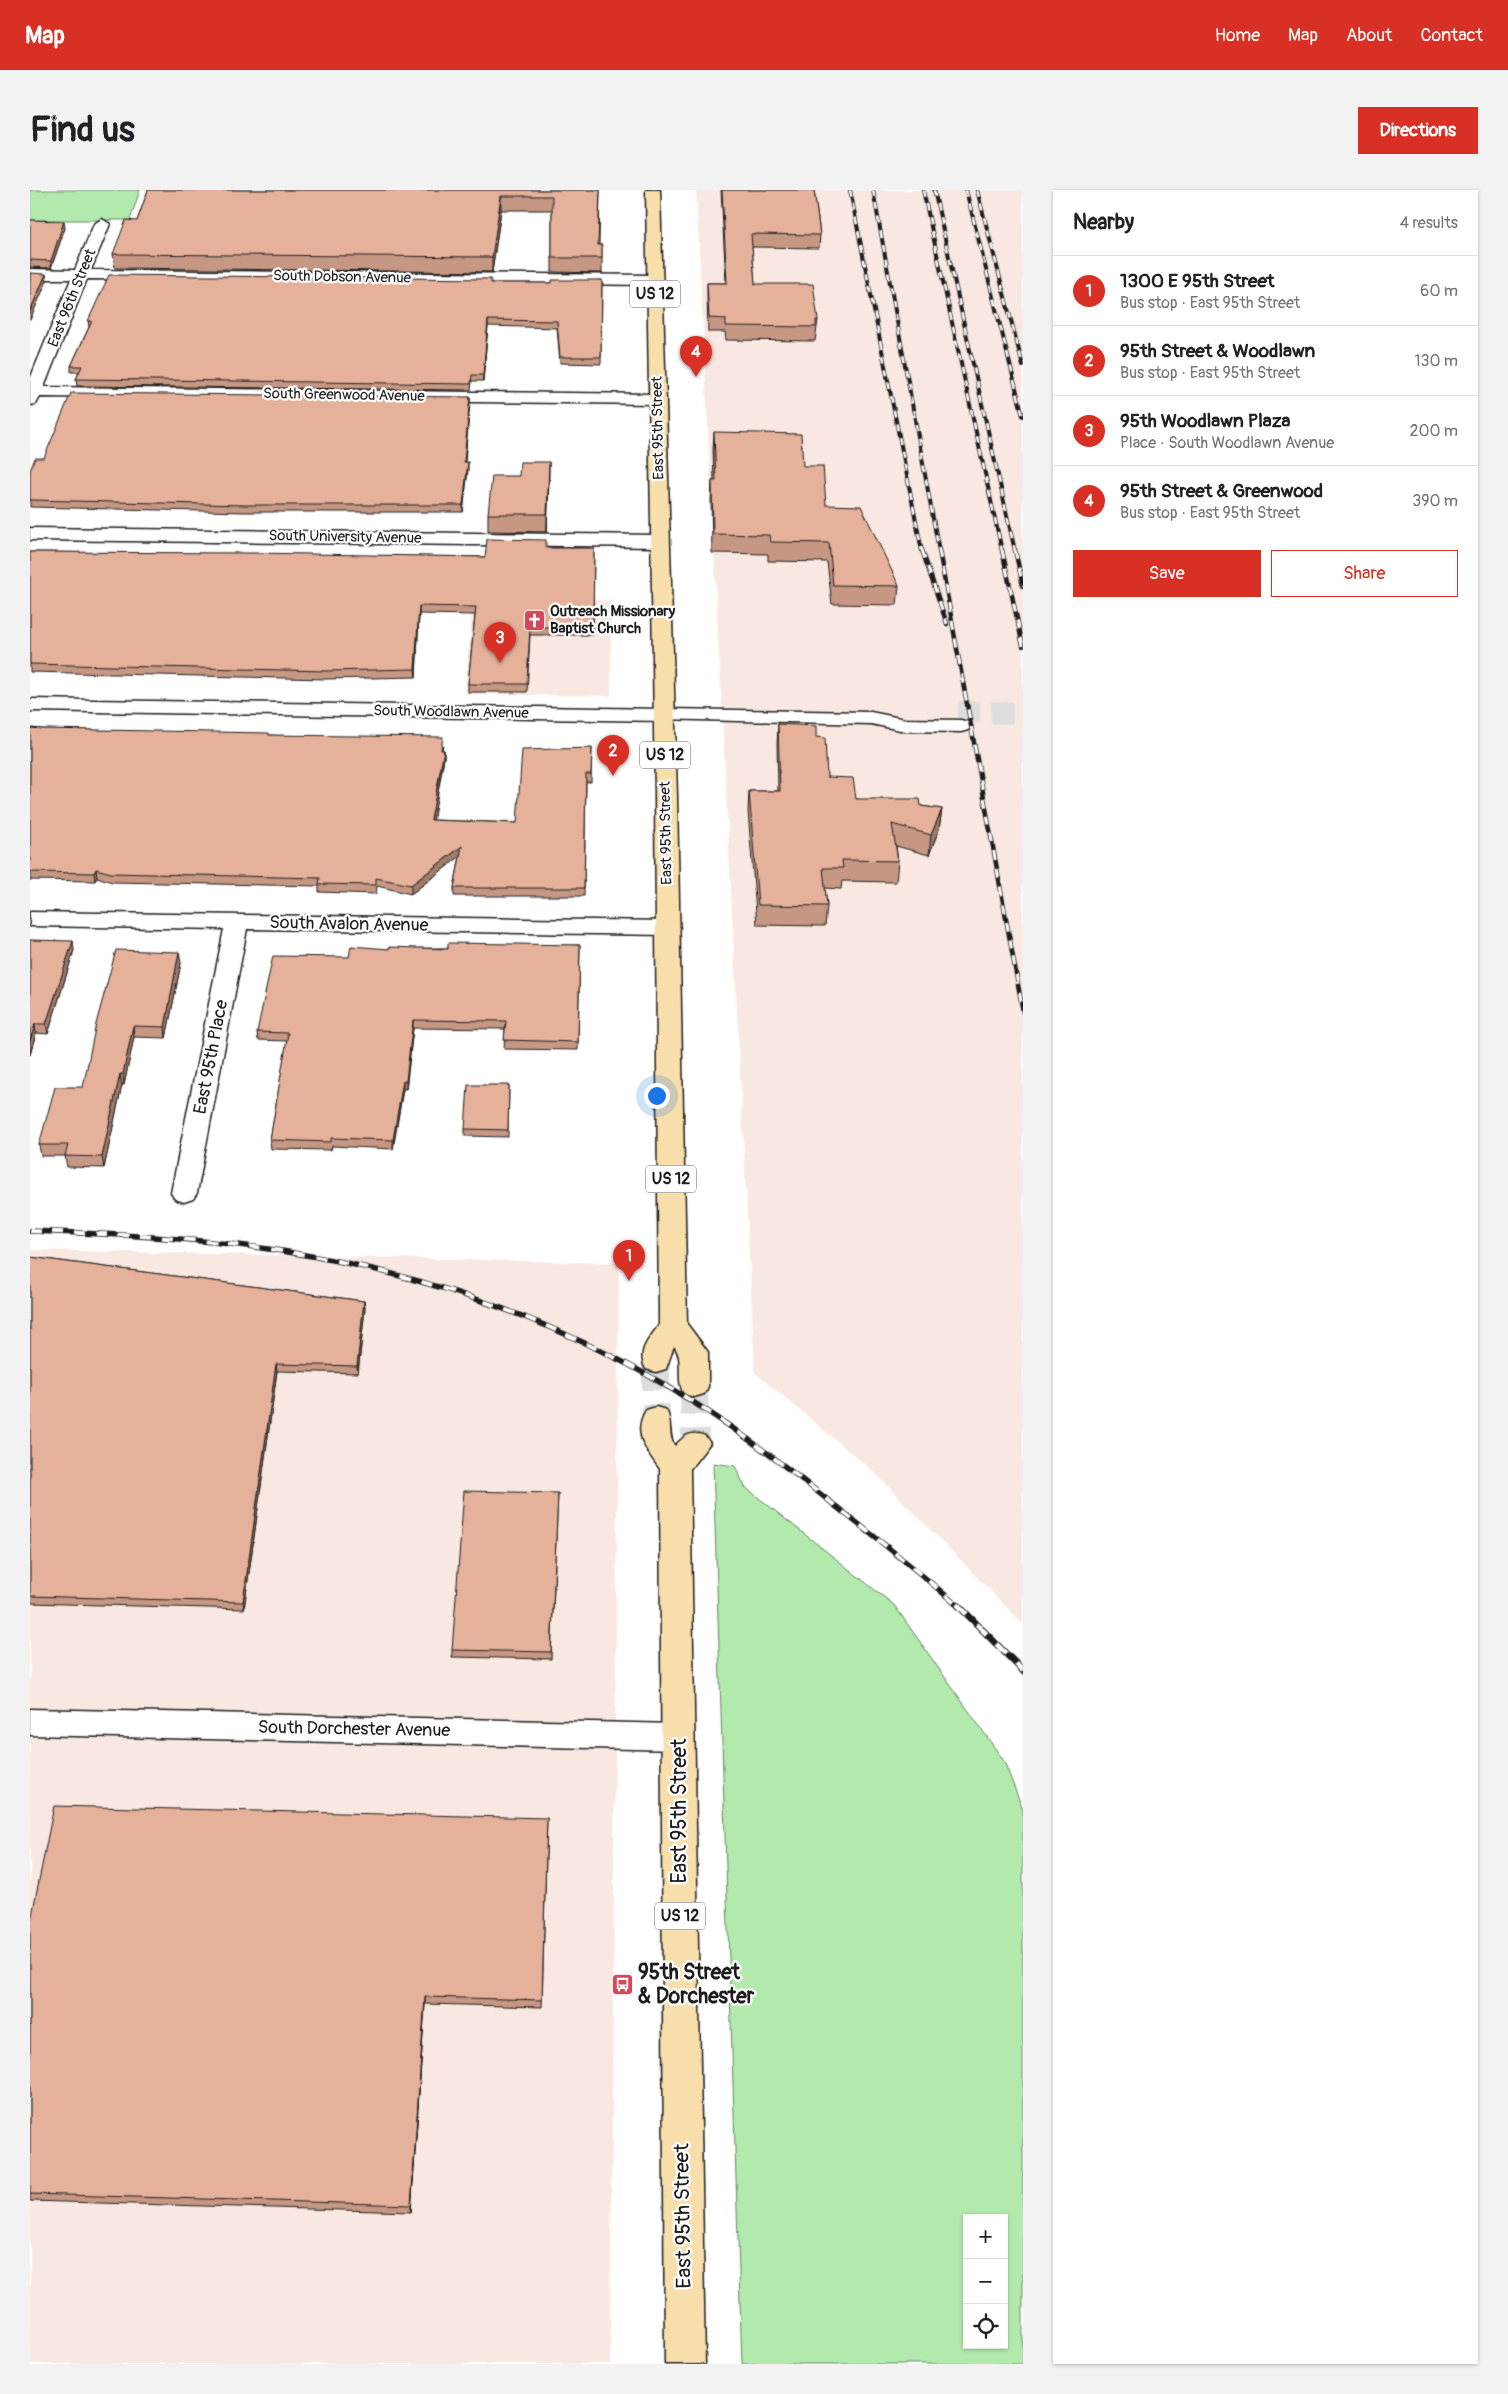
<!DOCTYPE html>
<meta charset="utf-8">
<style>
body{margin:0;font-family:Pangolin,sans-serif;background:#f2f2f2;color:#202124}
.controls{position:absolute;right:15px;bottom:15px;display:grid;overflow:hidden;border-radius:0px;box-shadow:0 1px 4px #0004}
.controls button{width:45px;height:45px;display:grid;place-items:center;padding:0;border:0;border-bottom:1px solid #e0e0e0;background:#fff;color:#202124;font:25px sans-serif}
.you{position:absolute;left:626px;top:905px;width:18px;height:18px;margin:-12px;border:4px solid #fff;border-radius:50%;background:#1a73e8;box-shadow:0 0 0 8px #1a73e833}
.badge{display:grid;place-items:center;width:32px;height:32px;border-radius:50%;background:#d93025;color:#fff;font-size:16px;font-weight:700}
.pin{position:absolute;translate:-50% -41px;filter:drop-shadow(0 1px 2px #0008)}
.pin::after{content:'';position:absolute;top:26px;width:18px;height:15px;background:inherit;clip-path:polygon(0 0,100% 0,50% 100%)}
.list{margin:0;padding:0;list-style:none}
h2{display:flex;justify-content:space-between;align-items:center;height:65px;margin:0;padding:0 20px;font-size:21px}
h2 small{font-size:16px;font-weight:400;color:#757577}
.list li{display:grid;grid-template-columns:32px 1fr auto;gap:15px;align-items:center;box-sizing:border-box;height:70px;padding:0 20px;border-top:1px solid #e0e0e0}
.list b{display:block;font-size:19px;white-space:nowrap}
.list p{margin:0;font-size:16px;white-space:nowrap;color:#757577}
.list em{font-size:16px;font-style:normal;color:#757577}
.actions{display:flex;gap:10px;padding:15px 20px}
.actions a{flex:1;padding:11px 0;border:1px solid #d93025;border-radius:0px;text-align:center;font-size:18px;color:#d93025}
.actions .main{background:#d93025;color:#fff}
.icon{flex:none;width:28px;height:28px;fill:none;stroke:currentColor;stroke-width:2;stroke-linecap:round;stroke-linejoin:round}
.map{position:relative;flex:none;width:993px;height:2174px;overflow:hidden;border-radius:0px}
header{display:flex;align-items:center;gap:30px;box-sizing:border-box;height:70px;padding:0 25px;background:#d93025;color:#fff}
header strong{font-size:24px}
nav{display:flex;gap:28px;margin-inline-start:auto;font-size:18px}
.intro{display:flex;align-items:center;justify-content:space-between;box-sizing:border-box;height:120px;padding:0 30px}
h1{margin:0;font-size:35px}
.button{padding:12px 22px;border-radius:0px;background:#d93025;color:#fff;font-size:18px;font-weight:700}
main{display:flex;gap:30px;padding:0 30px}
aside{flex:1;background:#fff;border-radius:0px;box-shadow:0 1px 4px #0004}
.map>svg:first-child{display:block}
</style>
<header>
<strong>Map</strong>
<nav><a>Home</a><a>Map</a><a>About</a><a>Contact</a></nav>
</header>
<div class="intro"><h1>Find us</h1><a class="button">Directions</a></div>
<main>
<div class="map">
<svg width="993" height="2174" viewBox="0 0 993 2174">
<rect width="100%" height="100%" fill="#fff"/>
<filter id="ink" filterUnits="userSpaceOnUse"><feTurbulence type="fractalNoise" baseFrequency=".02" numOctaves="2"/><feDisplacementMap in="SourceGraphic" scale="10" xChannelSelector="R" yChannelSelector="G"/><feConvolveMatrix kernelMatrix="1 2 1 2 8 2 1 2 1" color-interpolation-filters="sRGB"/></filter>
<g filter="url(#ink)">
<g fill="#f8e8e1">
<path d="M666,0H993V1434L845,1283L725,1183Z"/>
<path d="M443,408L581,410V506L435,504Z"/>
<path d="M0,1060L589,1073L580,2174H0Z"/>
</g>
<g fill="#b2eaae" stroke="#678365" fill-rule="evenodd">
<path d="M0,0H110L100,30H0Z"/>
<path d="M683,1273L705,1276L715,1297L864,1415L974,1571L993,1620V2174H712ZM937,2028H974V2155H937Z"/>
</g>
<g fill="none" stroke-linecap="round" stroke-linejoin="round">
<path stroke="#ddd" stroke-width="22" stroke-dasharray="22 11" stroke-linecap="butt" d="M928,522L993,523"/>
<g stroke="#ddd" stroke-width="28" stroke-dasharray="28 14" stroke-linecap="butt">
<path d="M626,1172V1227"/>
<path d="M664,1197L665,1253"/>
</g>
<defs>
<g id="street">
<path d="M72,29L80,34L61,80L625,85L633,90L625,95L57,89L14,197L627,204L633,205L636,209L633,213L627,214L10,207L6,214L0,215V189L41,89H0V79L45,80L64,34Z"/>
<path d="M0,338L630,345L637,347L639,351L637,355L630,357L0,350Z"/>
<path d="M0,509L634,519L641,521L644,525L641,529L634,531L0,521Z"/>
<path d="M0,722L638,731L646,733L650,738L646,743L638,745L217,739L167,1003L163,1009L154,1012L145,1009L141,1003L194,739L0,736Z"/>
</g>
<g id="secondary">
<path d="M634,519L841,522L875,529L931,530L938,532L942,536L938,540L931,542L875,541L841,534L627,529L624,525L627,521Z"/>
<path d="M0,1519L648,1534L660,1538L664,1547L660,1556L648,1560L0,1545Z"/>
</g>
<g id="primary">
<path d="M616,0H630L647,606L657,1134L678,1162V1197L674,1204L664,1207L654,1204C645,1189 655,1170 644,1156L636,1179L626,1182L616,1179C606,1162 619,1149 629,1135L625,606Z"/>
<path d="M626,1217L636,1220C643,1232 637,1245 645,1256C655,1245 661,1241 675,1246L680,1253L660,1279L675,2174H635L630,1279C616,1260 602,1243 616,1220Z"/>
</g>
</defs>
<use href="#street" stroke="#1c1c1c" stroke-width="3"/>
<use href="#secondary" stroke="#1c1c1c" stroke-width="3"/>
<use href="#primary" stroke="#1c1c1c" stroke-width="3"/>
<use href="#street" fill="#fff" fill-rule="evenodd"/>
<use href="#secondary" fill="#fff" fill-rule="evenodd"/>
<use href="#primary" fill="#f8deab" fill-rule="evenodd"/>
<defs>
<g id="rail-far3">
<path d="M820,0L892,361"/>
<path d="M843,0L909,361"/>
<path d="M893,0L972,361"/>
<path d="M904,0L985,361"/>
<path d="M936,0L993,226"/>
<path d="M947,0L993,176"/>
</g>
<g id="rail-far2">
<path d="M892,360L917,434"/>
<path d="M909,360L993,822"/>
<path d="M972,360L993,456"/>
<path d="M985,360L993,396"/>
</g>
<path id="rail-far1" d="M0,1041C85,1044 169,1048 252,1061C386,1082 518,1127 635,1195C697,1231 753,1274 808,1318C849,1350 889,1382 928,1416"/>
<path id="rail" d="M927,1414L993,1481"/>
</defs>
<use href="#rail-far3" stroke="#1c1c1c" stroke-width="4"/>
<use href="#rail-far2" stroke="#1c1c1c" stroke-width="4.5"/>
<use href="#rail-far1" stroke="#1c1c1c" stroke-width="5.5"/>
<use href="#rail" stroke="#1c1c1c" stroke-width="7"/>
<use href="#rail-far3" stroke="#fff" stroke-width="2.5" stroke-dasharray="7" stroke-linecap="butt"/>
<use href="#rail-far2" stroke="#fff" stroke-width="3" stroke-dasharray="9" stroke-linecap="butt"/>
<use href="#rail-far1" stroke="#fff" stroke-width="4" stroke-dasharray="11" stroke-linecap="butt"/>
<use href="#rail" stroke="#fff" stroke-width="5" stroke-dasharray="14" stroke-linecap="butt"/>
</g>
<g fill="#c69884" stroke="#1c1c1c">
<path d="M118,0H570L569,55H572V83L522,82V20H471L462,82L85,78L83,64L107,31Z"/>
<path d="M691,0H784L790,45L789,58L722,57L725,94L788,130L785,151L696,150L695,142H678L677,107V93H696Z"/>
<path d="M0,30L35,38L21,78L0,77Z"/>
<path d="M572,90L571,174L530,173L527,138L458,136L453,191H442L441,200L47,196L46,189L49,182H41V176L59,137L58,131L461,93H522Z"/>
<path d="M440,207L435,272L438,279L433,322H215L0,317V281L14,268Z"/>
<path d="M684,242L773,276L796,315L869,396L867,415L802,414L797,372L738,371V364L682,363L681,309L682,291H684L683,260Z"/>
<path d="M519,289L517,342L458,341V324Z"/>
<path d="M516,358H564L563,445H500L497,502H438V494L445,425L389,424L386,487L296,489L0,482V362L455,367Z"/>
<path d="M748,534L786,547L797,587L826,609L891,616L912,619L909,639L899,665L866,656L868,671L866,692L812,691L811,699L795,698L797,716L795,736L727,735L718,621L719,601H748L747,554Z"/>
<path d="M0,538L12,539L239,545L413,555L412,560H414V568L403,630L487,633L562,558L561,592H556L554,706H424V698L430,666L381,704L347,696L346,704L289,702V696L82,692L67,687L65,691L0,690Z"/>
<path d="M0,750L44,760L18,844L6,843L0,865Z"/>
<path d="M550,755L548,860L474,859L475,839L383,838L376,899H373L363,959L302,956L301,960L241,959L240,950L257,851L228,850L227,842L319,767L359,759Z"/>
<path d="M151,773L136,848L104,847L94,895H92L74,978L37,977L35,966H11L9,955L53,897Z"/>
<path d="M479,895L478,947L435,946V939Z"/>
<path d="M0,1067L334,1111L335,1118L328,1183L247,1181L214,1419L0,1413Z"/>
<path d="M528,1303L521,1469L422,1467V1460Z"/>
<path d="M517,1628L512,1817L395,1814L381,2022L0,2011V1735Z"/>
</g>
<g fill="#a17c6c" stroke="#1c1c1c">
<path d="M471,6V20L462,82V67Z"/>
<path d="M34,31L35,38L21,78V71Z"/>
<path d="M16,84L17,91L0,130V121Z"/>
<path d="M458,130V136L453,191V185Z"/>
<path d="M440,207V214L434,279V272Z"/>
<path d="M438,272V279L433,322V315Z"/>
<path d="M519,272V289L517,342V324Z"/>
<path d="M389,416V424L386,487L385,479Z"/>
<path d="M414,560V568L402,638L401,630Z"/>
<path d="M912,619L909,639L899,665L901,645Z"/>
<path d="M432,656V665L381,704V695Z"/>
<path d="M66,679L67,687L65,691L64,683Z"/>
<path d="M43,751L44,760L18,844L16,834Z"/>
<path d="M149,762L151,773L136,848L135,837Z"/>
<path d="M383,830V838L376,899V891Z"/>
<path d="M5,834L6,843L0,865V851Z"/>
<path d="M103,836L104,847L94,895L93,884Z"/>
<path d="M90,884L92,895L74,978L72,967Z"/>
<path d="M373,891V899L363,959V950Z"/>
<path d="M334,1111L335,1118L328,1183L327,1176Z"/>
<path d="M246,1174L247,1181L214,1419L213,1412Z"/>
<path d="M395,1807V1814L381,2022V2015Z"/>
</g>
<g fill="#e6b19a" stroke="#1c1c1c">
<path d="M118,0H570L568,55H572V68H522V6H471L462,67L83,64L96,30L107,31Z"/>
<path d="M692,0H784L790,45L721,44L725,94H783L788,130H786V137L696,136V129L679,128L677,93H697Z"/>
<path d="M0,30L34,31L21,71L0,70Z"/>
<path d="M0,83L16,84L0,121Z"/>
<path d="M79,85L461,89V93H522V90H572L571,167H530L527,131L458,130L453,185H442L441,194L46,189L52,176H41L62,131H58Z"/>
<path d="M41,203L440,207L434,272H438L433,315H215L0,310V281L5,268H14Z"/>
<path d="M684,242L771,244L773,276H793L796,315L831,316L869,396L803,395L799,353L740,352L739,345L683,344L682,291H686Z"/>
<path d="M490,272H519L517,324H458L462,286H489Z"/>
<path d="M457,349L516,350V358H564L563,437H500L497,494H438L446,417L389,416L385,479L296,481L0,474V362L224,363L455,367Z"/>
<path d="M748,534L786,536V547L795,548L797,587L823,588L826,609H890L891,616L912,619L901,645L862,634L868,671L812,670L813,678H793L797,716L728,715L719,601H750Z"/>
<path d="M0,538L12,539L239,543V545L413,547L411,560H414L401,630L487,633L492,560L562,558L561,584H556L554,698H424L432,656L381,695L346,688V695L289,694L290,688L81,683L66,679L64,683L0,682Z"/>
<path d="M0,750L43,751L16,834H5L0,851Z"/>
<path d="M418,753L550,755L548,852L474,850L476,831L383,830L376,891H373L363,950L301,948V952L240,950L258,843L227,842L243,766L319,767L321,756L359,759V757L418,759Z"/>
<path d="M86,760L149,762L135,837L103,836L93,884H90L72,967L35,966L38,955H9L25,897H53L66,834Z"/>
<path d="M438,895H479L478,940L435,939Z"/>
<path d="M0,1067L334,1111L327,1176L246,1174L213,1412L0,1406Z"/>
<path d="M434,1301L528,1303L521,1462L422,1460Z"/>
<path d="M24,1616L517,1628L512,1810L395,1807L381,2015L0,2004V1735Z"/>
</g>
</g>
<defs>
<symbol id="church-square" viewBox="-11 -11 22 22"><rect x="-9" y="-9" width="18" height="18" rx="4" fill="#d1495b" stroke="#fff"/><path d="M-1.2-6h2.4v3.5h3.3v2.4h-3.3V6h-2.4V-.1h-3.3v-2.4h3.3Z" fill="#fff"/></symbol>
<symbol id="bus-square" viewBox="-11 -11 22 22"><rect x="-9" y="-9" width="18" height="18" rx="4" fill="#d1495b" stroke="#fff"/><path d="M-5-6H5V4H4V6H2V4H-2V6H-4V4H-5ZM-3.5-4V0h7V-4ZM-3.5 1.2v1.5H-2V1.2ZM2 1.2v1.5H3.5V1.2Z" fill="#fff"/></symbol>
</defs>
<g fill-rule="evenodd">
<use href="#church-square" x="492" y="418" width="25" height="25"/>
<use href="#bus-square" x="580" y="1782" width="25" height="25"/>
</g>
<g text-anchor="middle" dominant-baseline="central" stroke-width="4.5" stroke-linejoin="round" paint-order="stroke">
<g font-size="15" fill="#1c1c1c" stroke="#fff">
<text transform="translate(312 87) rotate(1)">South Dobson Avenue</text>
<text transform="translate(42 108) rotate(-68)">East 96th Street</text>
<text transform="translate(314 205) rotate(1)">South Greenwood Avenue</text>
<text transform="translate(628 238) rotate(-91)">East 95th Street</text>
<text transform="translate(315 347) rotate(1)">South University Avenue</text>
<text transform="translate(421 522) rotate(1)">South Woodlawn Avenue</text>
<text transform="translate(636 643) rotate(-91)">East 95th Street</text>
</g>
<g font-size="15" font-weight="bold" fill="#1c1c1c" stroke="#fff" text-anchor="start">
<text x="520" y="421">Outreach Missionary<tspan x="520" dy="17">Baptist Church</tspan></text>
</g>
<g fill="#fff" stroke="#606060" stroke-width="1">
<rect x="600" y="90.5" width="50" height="27" rx="4"/>
<rect x="610" y="551.5" width="50" height="27" rx="4"/>
<rect x="616" y="975.5" width="50" height="27" rx="4"/>
<rect x="625" y="1712.5" width="50" height="27" rx="4"/>
</g>
<g font-size="16" font-weight="bold" fill="#1c1c1c">
<text x="625" y="104">US 12</text>
<text x="635" y="565">US 12</text>
<text x="641" y="989">US 12</text>
<text x="650" y="1726">US 12</text>
</g>
<g font-size="18" fill="#1c1c1c" stroke="#fff">
<text transform="translate(319 734) rotate(1)">South Avalon Avenue</text>
<text transform="translate(181 867) rotate(-79)">East 95th Place</text>
<text transform="translate(324 1539) rotate(1)">South Dorchester Avenue</text>
</g>
<g font-size="21" fill="#1c1c1c" stroke="#fff">
<text transform="translate(649 1621) rotate(-90)">East 95th Street</text>
<text transform="translate(653 2026) rotate(-91)">East 95th Street</text>
</g>
<g font-size="21" font-weight="bold" fill="#1c1c1c" stroke="#fff" text-anchor="start">
<text x="608" y="1782">95th Street<tspan x="608" dy="24">&amp; Dorchester</tspan></text>
</g>
</g>
</svg>
<div class="controls">
<button>+</button>
<button>−</button>
<button><svg class="icon" aria-label="locate" viewBox="0 0 24 24"><circle cx="12" cy="12" r="6"/><path d="M12 2v4M12 18v4M2 12h4M18 12h4"/></svg></button>
</div>
<div class="you"></div>
<div class="pin badge" style="left:599px;top:1091px">1</div>
<div class="pin badge" style="left:583px;top:586px">2</div>
<div class="pin badge" style="left:470px;top:473px">3</div>
<div class="pin badge" style="left:666px;top:187px">4</div>
</div>
<aside>
<h2>Nearby<small>4 results</small></h2>
<ul class="list">
<li><span class="badge">1</span><div><b>1300 E 95th Street</b><p>Bus stop · East 95th Street</p></div><em>60 m</em></li>
<li><span class="badge">2</span><div><b>95th Street &amp; Woodlawn</b><p>Bus stop · East 95th Street</p></div><em>130 m</em></li>
<li><span class="badge">3</span><div><b>95th Woodlawn Plaza</b><p>Place · South Woodlawn Avenue</p></div><em>200 m</em></li>
<li><span class="badge">4</span><div><b>95th Street &amp; Greenwood</b><p>Bus stop · East 95th Street</p></div><em>390 m</em></li>
</ul>
<div class="actions"><a class="main">Save</a><a>Share</a></div>
</aside>
</main>
